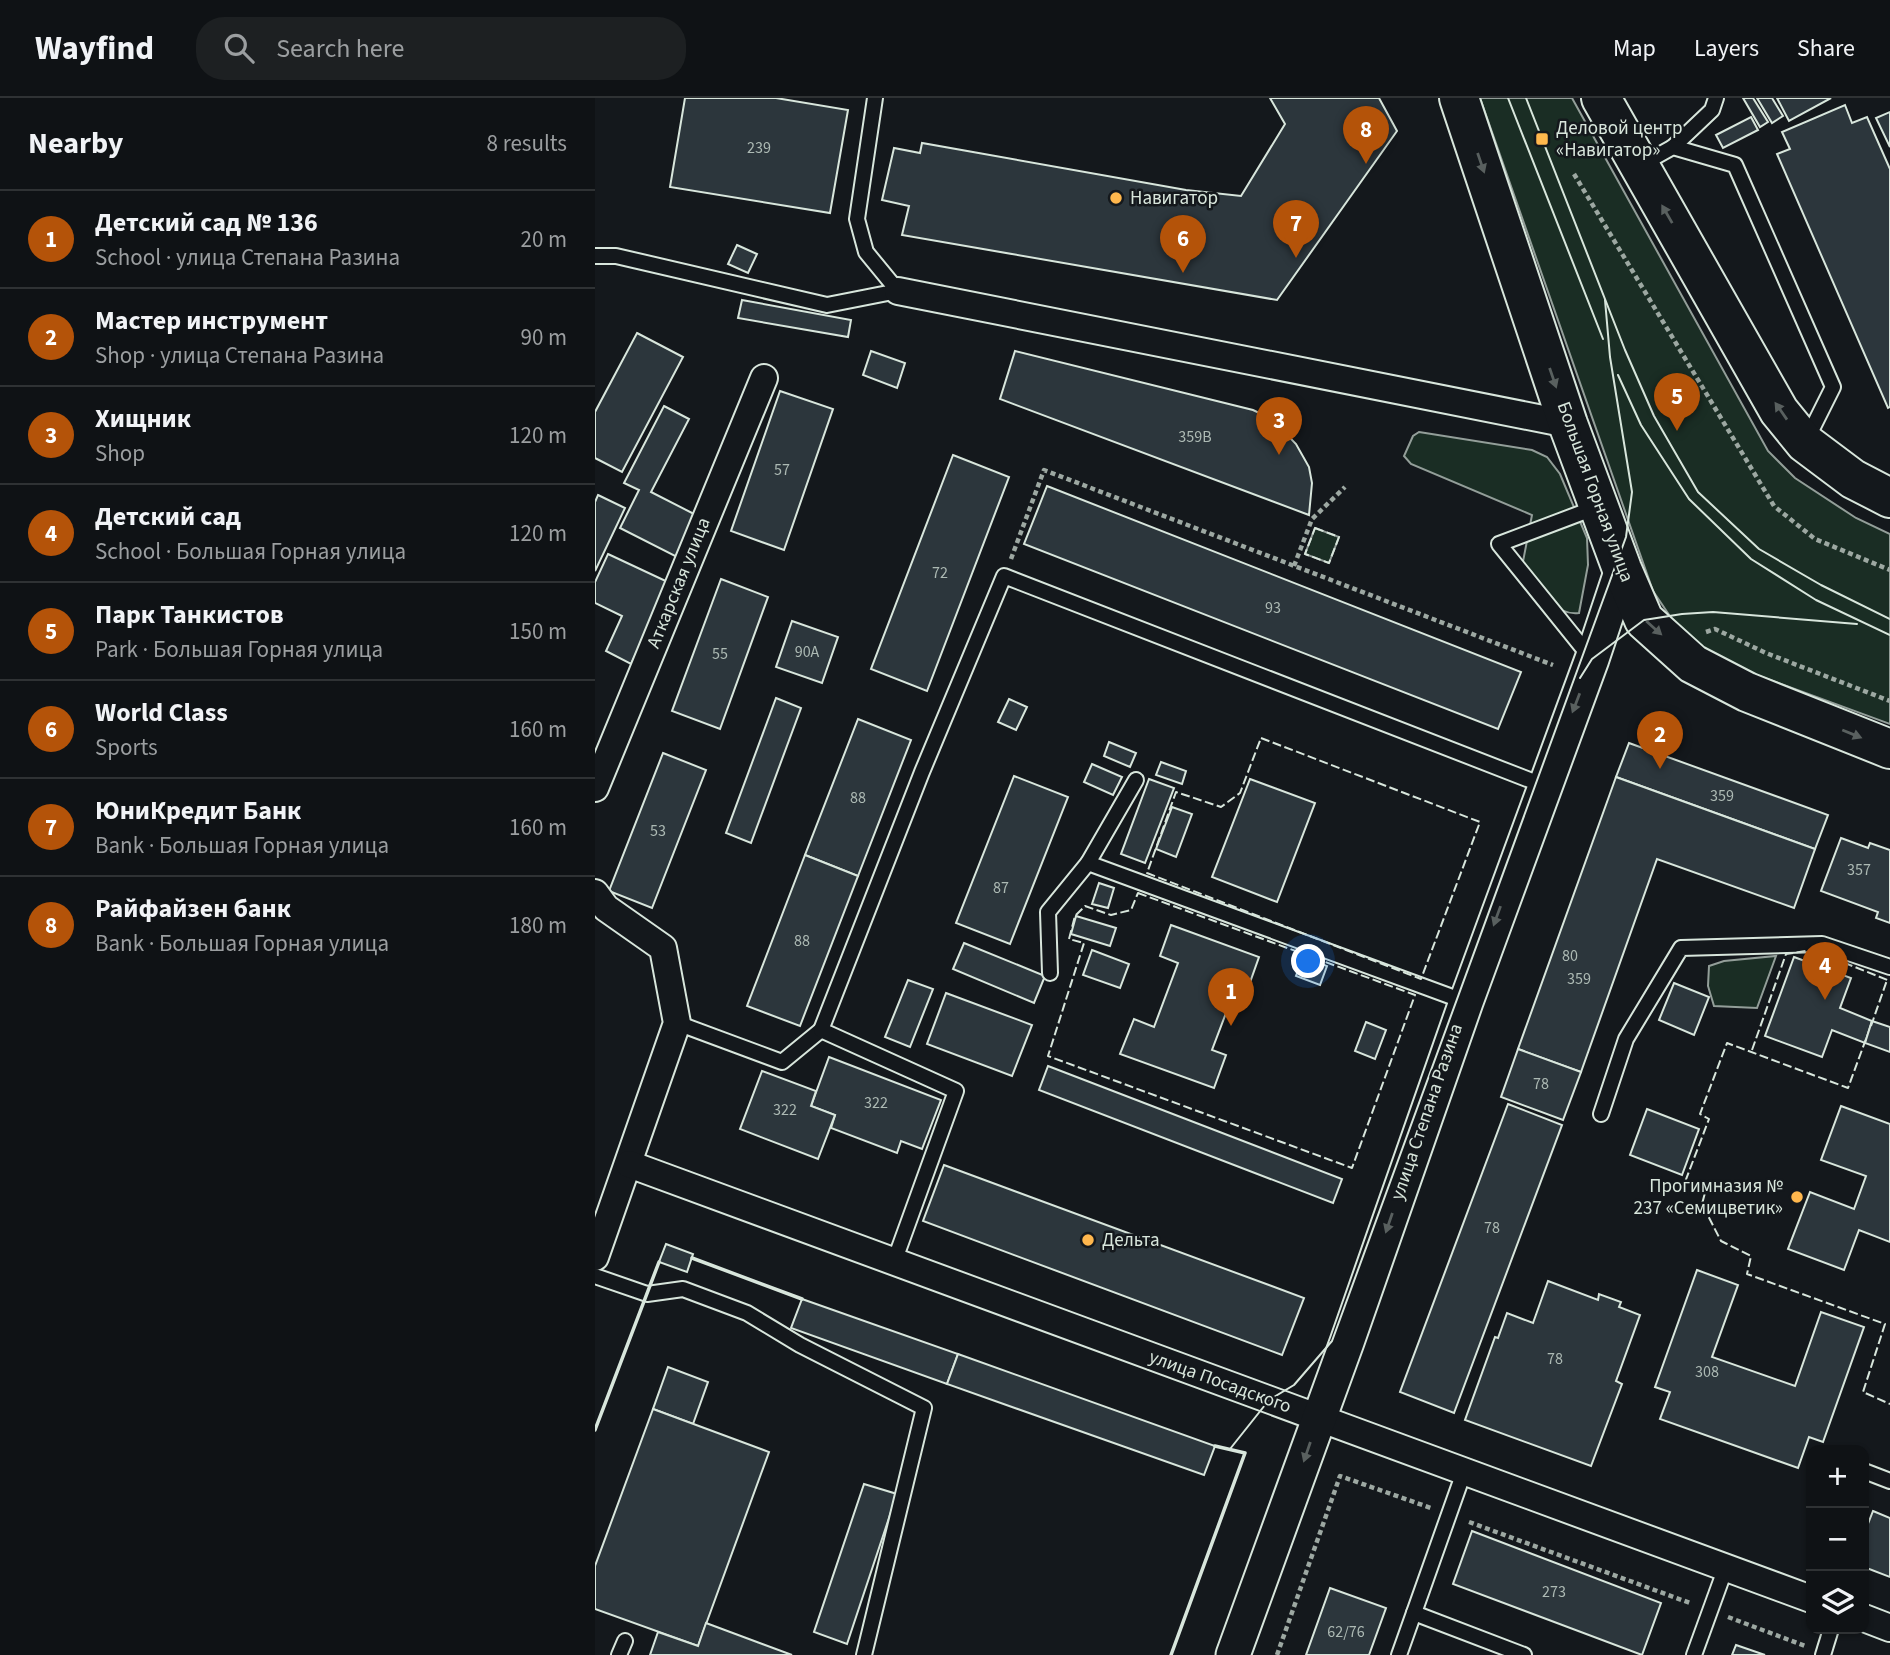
<!DOCTYPE html>
<meta charset="utf-8">
<style>
body{margin:0;font-family:"Source Sans 3",sans-serif;background:#1d2022;color:#f1f3f6}
.controls{position:absolute;right:21px;bottom:21px;display:grid;overflow:hidden;border-radius:14px;box-shadow:0 2px 5px #0004}
.controls button{width:63px;height:63px;display:grid;place-items:center;padding:0;border:0;border-bottom:2px solid #2f3234;background:#0f1215;color:#f1f3f6;font:35px sans-serif}
.you{position:absolute;left:714px;top:864px;width:24px;height:24px;margin:-18px;border:5px solid #fff;border-radius:50%;background:#1a73e8;box-shadow:0 0 0 10px #1a73e833}
.badge{display:grid;place-items:center;width:46px;height:46px;border-radius:50%;background:#b45309;color:#fff;font-size:23px;font-weight:700}
.pin{position:absolute;translate:-50% -58px;filter:drop-shadow(0 2px 4px #0008)}
.pin::after{content:'';position:absolute;top:37px;width:24px;height:21px;background:inherit;clip-path:polygon(0 0,100% 0,50% 100%)}
.list{margin:0;padding:0;list-style:none}
h2{display:flex;justify-content:space-between;align-items:center;height:91px;margin:0;padding:0 28px;font-size:30px}
h2 small{font-size:23px;font-weight:400;color:#9b9ea0}
.list li{display:grid;grid-template-columns:46px 1fr auto;gap:21px;align-items:center;box-sizing:border-box;height:98px;padding:0 28px;border-top:2px solid #2f3234}
.list b{display:block;font-size:26px;white-space:nowrap}
.list p{margin:0;font-size:23px;white-space:nowrap;color:#9b9ea0}
.list em{font-size:23px;font-style:normal;color:#9b9ea0}
.icon{flex:none;width:38px;height:38px;fill:none;stroke:currentColor;stroke-width:2;stroke-linecap:round;stroke-linejoin:round}
.map{position:relative;flex:none;width:1295px;height:1557px;overflow:hidden}
header{display:flex;align-items:center;gap:42px;box-sizing:border-box;height:98px;padding:0 35px;background:#0f1215;border-bottom:2px solid #2f3234}
header strong{font-size:33px}
nav{display:flex;gap:38px;margin-inline-start:auto;font-size:24px}
.search{width:490px;height:63px;background:#1d2022;display:flex;align-items:center;gap:18px;box-sizing:border-box;padding:0 24px;border-radius:28px;color:#9b9ea0;font-size:26px}
main{display:flex}
aside{flex:1;background:#0f1215}
.map>svg:first-child{display:block}
</style>
<header>
<strong>Wayfind</strong>
<div class="search"><svg class="icon" aria-label="search" viewBox="0 0 24 24"><circle cx="10" cy="10" r="6"/><path d="M15 15l6 6"/></svg>Search here</div>
<nav><a>Map</a><a>Layers</a><a>Share</a></nav>
</header>
<main>
<aside>
<h2>Nearby<small>8 results</small></h2>
<ul class="list">
<li><span class="badge">1</span><div><b>Детский сад № 136</b><p>School · улица Степана Разина</p></div><em>20 m</em></li>
<li><span class="badge">2</span><div><b>Мастер инструмент</b><p>Shop · улица Степана Разина</p></div><em>90 m</em></li>
<li><span class="badge">3</span><div><b>Хищник</b><p>Shop</p></div><em>120 m</em></li>
<li><span class="badge">4</span><div><b>Детский сад</b><p>School · Большая Горная улица</p></div><em>120 m</em></li>
<li><span class="badge">5</span><div><b>Парк Танкистов</b><p>Park · Большая Горная улица</p></div><em>150 m</em></li>
<li><span class="badge">6</span><div><b>World Class</b><p>Sports</p></div><em>160 m</em></li>
<li><span class="badge">7</span><div><b>ЮниКредит Банк</b><p>Bank · Большая Горная улица</p></div><em>160 m</em></li>
<li><span class="badge">8</span><div><b>Райфайзен банк</b><p>Bank · Большая Горная улица</p></div><em>180 m</em></li>
</ul>
</aside>
<div class="map">
<svg width="1295" height="1557" viewBox="0 0 1295 1557">
<rect width="100%" height="100%" fill="#14181c"/>
<g fill="#1a2d24" stroke="#939e99" stroke-width="2">
<path d="M885,0H977L1173,353L1200,380L1261,420L1295,436V626L1132,566L1089,539L1058,493Z"/>
<path d="M824,334L937,352L952,359L965,376L992,440L993,467L984,515C962,518 939,494 925,479L937,417L816,366L809,358L818,338Z"/>
<path d="M720,430L744,439L734,465L710,456Z"/>
<path d="M1181,858L1162,910L1119,908L1113,888L1114,868L1129,863Z"/>
</g>
<g fill="#2c363c" stroke="#d8e6dc" stroke-width="2">
<path d="M90,0H181L253,12L235,115L75,89Z"/>
<path d="M675,0H784L802,33L682,202L307,137L314,108L287,102L299,50L325,55L327,45L591,92L646,98L690,26Z"/>
<path d="M1148,0H1158L1173,24L1165,29Z"/>
<path d="M1162,0H1177L1188,18L1177,25Z"/>
<path d="M1182,0H1236L1194,23Z"/>
<path d="M1250,7L1257,25L1272,19L1295,71V309L1293,310L1182,56L1195,51L1187,34Z"/>
<path d="M1295,14V49L1281,20Z"/>
<path d="M1156,19L1163,32L1128,50L1121,37Z"/>
<path d="M142,147L162,156L153,175L133,166Z"/>
<path d="M147,202L256,222L253,239L143,220Z"/>
<path d="M42,235L88,259L27,374L0,360V314Z"/>
<path d="M276,253L310,265L302,290L268,277Z"/>
<path d="M420,253L658,312L677,321L701,346L714,369L717,385L714,417L405,301Z"/>
<path d="M185,293L238,311L189,452L136,433Z"/>
<path d="M69,308L94,321L56,394L103,418L82,459L25,430L44,392L29,385Z"/>
<path d="M358,357L414,379L332,593L276,571Z"/>
<path d="M452,388L926,574L903,631L429,446Z"/>
<path d="M3,397L30,410L0,473V404Z"/>
<path d="M13,456L75,485L36,566L11,553L27,518L0,505V484Z"/>
<path d="M126,481L173,499L125,631L77,613Z"/>
<path d="M197,523L243,539L227,585L181,569Z"/>
<path d="M181,600L206,610L156,745L131,735Z"/>
<path d="M414,601L432,609L421,632L403,624Z"/>
<path d="M263,621L316,642L263,778L210,757Z"/>
<path d="M514,644L541,655L535,669L509,658Z"/>
<path d="M1034,645L1233,717L1220,751L1021,679Z"/>
<path d="M68,655L111,672L57,810L14,793Z"/>
<path d="M566,664L591,673L587,686L561,677Z"/>
<path d="M497,666L527,679L518,697L489,684Z"/>
<path d="M419,678L473,699L415,846L361,825Z"/>
<path d="M1021,679L1220,751L1199,810L1062,761L986,974L923,951Z"/>
<path d="M554,681L579,690L550,765L526,756Z"/>
<path d="M655,681L720,705L682,804L617,779Z"/>
<path d="M577,709L597,716L581,759L561,751Z"/>
<path d="M1246,740L1273,750L1275,745L1295,752V825L1281,820L1283,814L1226,793Z"/>
<path d="M210,757L263,778L205,928L152,908Z"/>
<path d="M504,785L519,790L513,810L497,806Z"/>
<path d="M481,818L521,830L515,848L476,836Z"/>
<path d="M576,827L664,859L653,890L642,886L617,952L631,957L619,990L525,956L539,921L559,929L583,865L565,858Z"/>
<path d="M369,845L450,878L439,905L358,871Z"/>
<path d="M497,852L534,866L525,890L488,877Z"/>
<path d="M708,859L732,868L725,887L701,878Z"/>
<path d="M1199,859L1256,880L1245,910L1277,923L1270,945L1237,932L1227,959L1170,938Z"/>
<path d="M313,882L338,891L315,949L290,939Z"/>
<path d="M1079,885L1114,899L1099,937L1064,922Z"/>
<path d="M351,895L437,927L417,978L332,946Z"/>
<path d="M1277,923L1295,929V954L1270,945Z"/>
<path d="M771,924L791,932L780,961L760,953Z"/>
<path d="M923,951L986,974L968,1022L906,999Z"/>
<path d="M234,959L346,1002L327,1051L306,1043L302,1055L236,1030L240,1017L216,1008Z"/>
<path d="M453,968L747,1081L738,1105L444,992Z"/>
<path d="M167,973L221,993L216,1008L240,1017L223,1061L145,1031Z"/>
<path d="M913,1006L967,1027L859,1315L805,1294Z"/>
<path d="M1246,1008L1295,1026V1144L1264,1132L1249,1172L1193,1151L1215,1094L1259,1111L1271,1078L1226,1062Z"/>
<path d="M1052,1011L1104,1031L1087,1077L1035,1057Z"/>
<path d="M349,1067L709,1200L687,1257L328,1123Z"/>
<path d="M71,1146L98,1156L92,1174L64,1164Z"/>
<path d="M1102,1172L1143,1187L1117,1259L1200,1288L1226,1214L1269,1229L1228,1344L1214,1339L1203,1370L1065,1321L1075,1294L1060,1289Z"/>
<path d="M953,1183L1003,1202L1004,1196L1026,1204L1024,1209L1045,1217L1021,1283L1027,1286L996,1368L870,1322L900,1239L903,1240L912,1215L938,1225Z"/>
<path d="M207,1201L363,1256L352,1286L196,1230Z"/>
<path d="M363,1256L620,1348L609,1377L352,1286Z"/>
<path d="M73,1269L113,1284L98,1326L58,1311Z"/>
<path d="M58,1311L174,1354L103,1548L0,1511V1468Z"/>
<path d="M269,1386L302,1396L252,1546L219,1534Z"/>
<path d="M1278,1413L1295,1420V1479L1269,1469V1436Z"/>
<path d="M877,1433L1066,1505L1047,1557L858,1486Z"/>
<path d="M735,1490L791,1510L774,1557H711Z"/>
<path d="M111,1525L197,1557H55L63,1534L103,1548Z"/>
<path d="M1141,1547L1170,1557H1137Z"/>
</g>
<g fill="none" stroke-linecap="round" stroke-linejoin="round">
<defs>
<g id="service">
<path d="M1078,49L1117,12L1121,0"/>
<path d="M1044,68L1078,49L1140,67L1238,289L1211,343"/>
<path d="M0,158H21L232,207L303,193L271,154L262,121L280,0"/>
<path d="M996,560L904,446L1002,409"/>
<path d="M493,765L541,682"/>
<path d="M455,875L453,814L493,765L871,904"/>
<path d="M82,925L187,964L226,932"/>
<path d="M1006,1016L1031,941L1086,850L1227,846L1295,869"/>
<path d="M299,1164L361,993L226,932L327,674L409,478L950,688"/>
<path d="M0,1178L52,1196L88,1191L152,1215L205,1247L329,1310L269,1557"/>
<path d="M1269,1373L1295,1383"/>
<path d="M819,1515L929,1557"/>
<path d="M24,1557L30,1543"/>
<path d="M804,1557L869,1374"/>
<path d="M1099,1557L1131,1469"/>
<path d="M1228,1557L1236,1531"/>
</g>
<g id="minor">
<path d="M303,193L973,326"/>
<path d="M0,690L169,280"/>
<path d="M0,795L11,810L68,850L82,925L0,1159"/>
<path d="M34,1066L1216,1501"/>
<path d="M1269,1520L1295,1530"/>
</g>
<path id="tertiary" d="M638,1557L752,1244L871,904L997,561L1027,471"/>
<g id="primary">
<path d="M864,0L973,326L1027,471L1049,522L1098,566L1152,594L1295,651"/>
<path d="M1006,0L1184,313L1210,345L1258,381L1295,400"/>
</g>
</defs>
<use href="#service" stroke="#d8e6dc" stroke-width="18"/>
<use href="#minor" stroke="#d8e6dc" stroke-width="30"/>
<use href="#tertiary" stroke="#d8e6dc" stroke-width="37"/>
<use href="#primary" stroke="#d8e6dc" stroke-width="42"/>
<g stroke="#9da8a2" stroke-width="4.5" stroke-dasharray="5 3.5" stroke-linecap="butt">
<path d="M979,76L1179,408L1220,441L1295,472"/>
<path d="M416,461L449,372L958,567"/>
<path d="M699,468L717,421L750,389"/>
<path d="M1111,534L1120,531L1171,555L1295,603"/>
<path d="M874,1424L1095,1505"/>
<path d="M1133,1519L1210,1548"/>
<path d="M682,1557L745,1378L836,1410"/>
</g>
<use href="#service" stroke="#14181c" stroke-width="14"/>
<use href="#minor" stroke="#14181c" stroke-width="26"/>
<use href="#tertiary" stroke="#14181c" stroke-width="33"/>
<use href="#primary" stroke="#14181c" stroke-width="38"/>
<g stroke="#d8e6dc" stroke-width="2">
<path d="M913,0L1008,241"/>
<path d="M931,0L1030,252L1059,318L1103,394L1164,451L1226,487L1295,521"/>
<path d="M1023,277L1046,327L1094,401L1156,461L1221,502L1295,537"/>
<path d="M985,580L997,561L1049,522L1087,516L1118,514L1262,526"/>
<path d="M635,1351L674,1302L699,1287L737,1243L1031,439L1037,394L1015,259L1010,202"/>
</g>
<g stroke="#d8e6dc" stroke-width="2" stroke-dasharray="9 3.5" stroke-linecap="butt">
<path d="M720,430L744,439L734,465L710,456Z"/>
<path d="M666,640L885,724L826,881L552,775L581,694L626,709L645,695Z"/>
<path d="M543,795L820,897L757,1070L453,958L489,845L474,841L480,818L490,808L516,817L536,812Z"/>
<path d="M1276,928L1292,882"/>
<path d="M1271,941L1253,990L1132,945L1105,1016L1114,1021L1090,1084L1111,1091L1107,1106L1126,1143L1156,1158L1152,1176L1290,1226L1268,1294L1295,1306"/>
<path d="M1157,952L1191,856L1217,852L1295,883"/>
</g>
<g stroke="#d8e6dc" stroke-width="3.5">
<path d="M97,1160L207,1201"/>
<path d="M0,1332L64,1164"/>
<path d="M576,1557L650,1355L620,1348"/>
</g>
</g>
<defs><path id="oneway-solid" d="M-6-.8H1V-3.2L6.5 0L1 3.2V.8H-6Z" transform="scale(1.75)"/></defs>
<g fill="#59605f">
<use href="#oneway-solid" transform="translate(886 65) rotate(71)"/>
<use href="#oneway-solid" transform="translate(1072 116) rotate(-120)"/>
<use href="#oneway-solid" transform="translate(958 280) rotate(71)"/>
<use href="#oneway-solid" transform="translate(1186 313) rotate(-125)"/>
<use href="#oneway-solid" transform="translate(1059 530) rotate(42)"/>
<use href="#oneway-solid" transform="translate(981 605) rotate(111)"/>
<use href="#oneway-solid" transform="translate(1257 636) rotate(22)"/>
<use href="#oneway-solid" transform="translate(902 818) rotate(110)"/>
<use href="#oneway-solid" transform="translate(794 1125) rotate(109)"/>
<use href="#oneway-solid" transform="translate(712 1354) rotate(109)"/>
</g>
<g fill="#ffb74d" stroke="#14181c" stroke-width="2.5">
<rect x="940" y="34" width="14" height="14" rx="3.5"/>
<circle cx="521" cy="100" r="7"/>
<circle cx="1202" cy="1099" r="7"/>
<circle cx="493" cy="1142" r="7"/>
</g>
<g text-anchor="middle" dominant-baseline="central" stroke-width="5" stroke-linejoin="round" paint-order="stroke">
<g font-size="16" fill="#adbab4">
<text x="164" y="50">239</text>
<text x="600" y="339">359В</text>
<text x="187" y="372">57</text>
<text x="345" y="475">72</text>
<text x="678" y="510">93</text>
<text x="212" y="554">90А</text>
<text x="125" y="556">55</text>
<text x="1127" y="698">359</text>
<text x="263" y="700">88</text>
<text x="63" y="733">53</text>
<text x="1264" y="772">357</text>
<text x="406" y="790">87</text>
<text x="207" y="843">88</text>
<text x="975" y="858">80</text>
<text x="984" y="881">359</text>
<text x="946" y="986">78</text>
<text x="281" y="1005">322</text>
<text x="190" y="1012">322</text>
<text x="897" y="1130">78</text>
<text x="960" y="1261">78</text>
<text x="1112" y="1274">308</text>
<text x="959" y="1494">273</text>
<text x="751" y="1534">62/76</text>
</g>
<g font-size="19" fill="#d8e6dc" stroke="#14181c" text-anchor="start">
<text x="961" y="30">Деловой центр<tspan x="961" dy="22">«Навигатор»</tspan></text>
<text x="535" y="100">Навигатор</text>
<text x="1188" y="1088" text-anchor="end">Прогимназия №<tspan x="1188" dy="22">237 «Семицветик»</tspan></text>
<text x="507" y="1142">Дельта</text>
</g>
<g font-size="19" fill="#d8e6dc" stroke="#14181c">
<text transform="translate(1000 394) rotate(70)">Большая Горная улица</text>
<text transform="translate(84 485) rotate(-68)">Аткарская улица</text>
<text transform="translate(832 1014) rotate(-71)">улица Степана Разина</text>
<text transform="translate(625 1284) rotate(20)">улица Посадского</text>
</g>
</g>
</svg>
<div class="controls">
<button>+</button>
<button>−</button>
<button><svg class="icon" aria-label="layers" viewBox="0 0 24 24"><path d="M12 4l9 5-9 5-9-5zM3 14l9 5 9-5"/></svg></button>
</div>
<div class="you"></div>
<div class="pin badge" style="left:636px;top:928px">1</div>
<div class="pin badge" style="left:1065px;top:671px">2</div>
<div class="pin badge" style="left:684px;top:357px">3</div>
<div class="pin badge" style="left:1230px;top:902px">4</div>
<div class="pin badge" style="left:1082px;top:333px">5</div>
<div class="pin badge" style="left:588px;top:175px">6</div>
<div class="pin badge" style="left:701px;top:160px">7</div>
<div class="pin badge" style="left:771px;top:66px">8</div>
</div>
</main>
